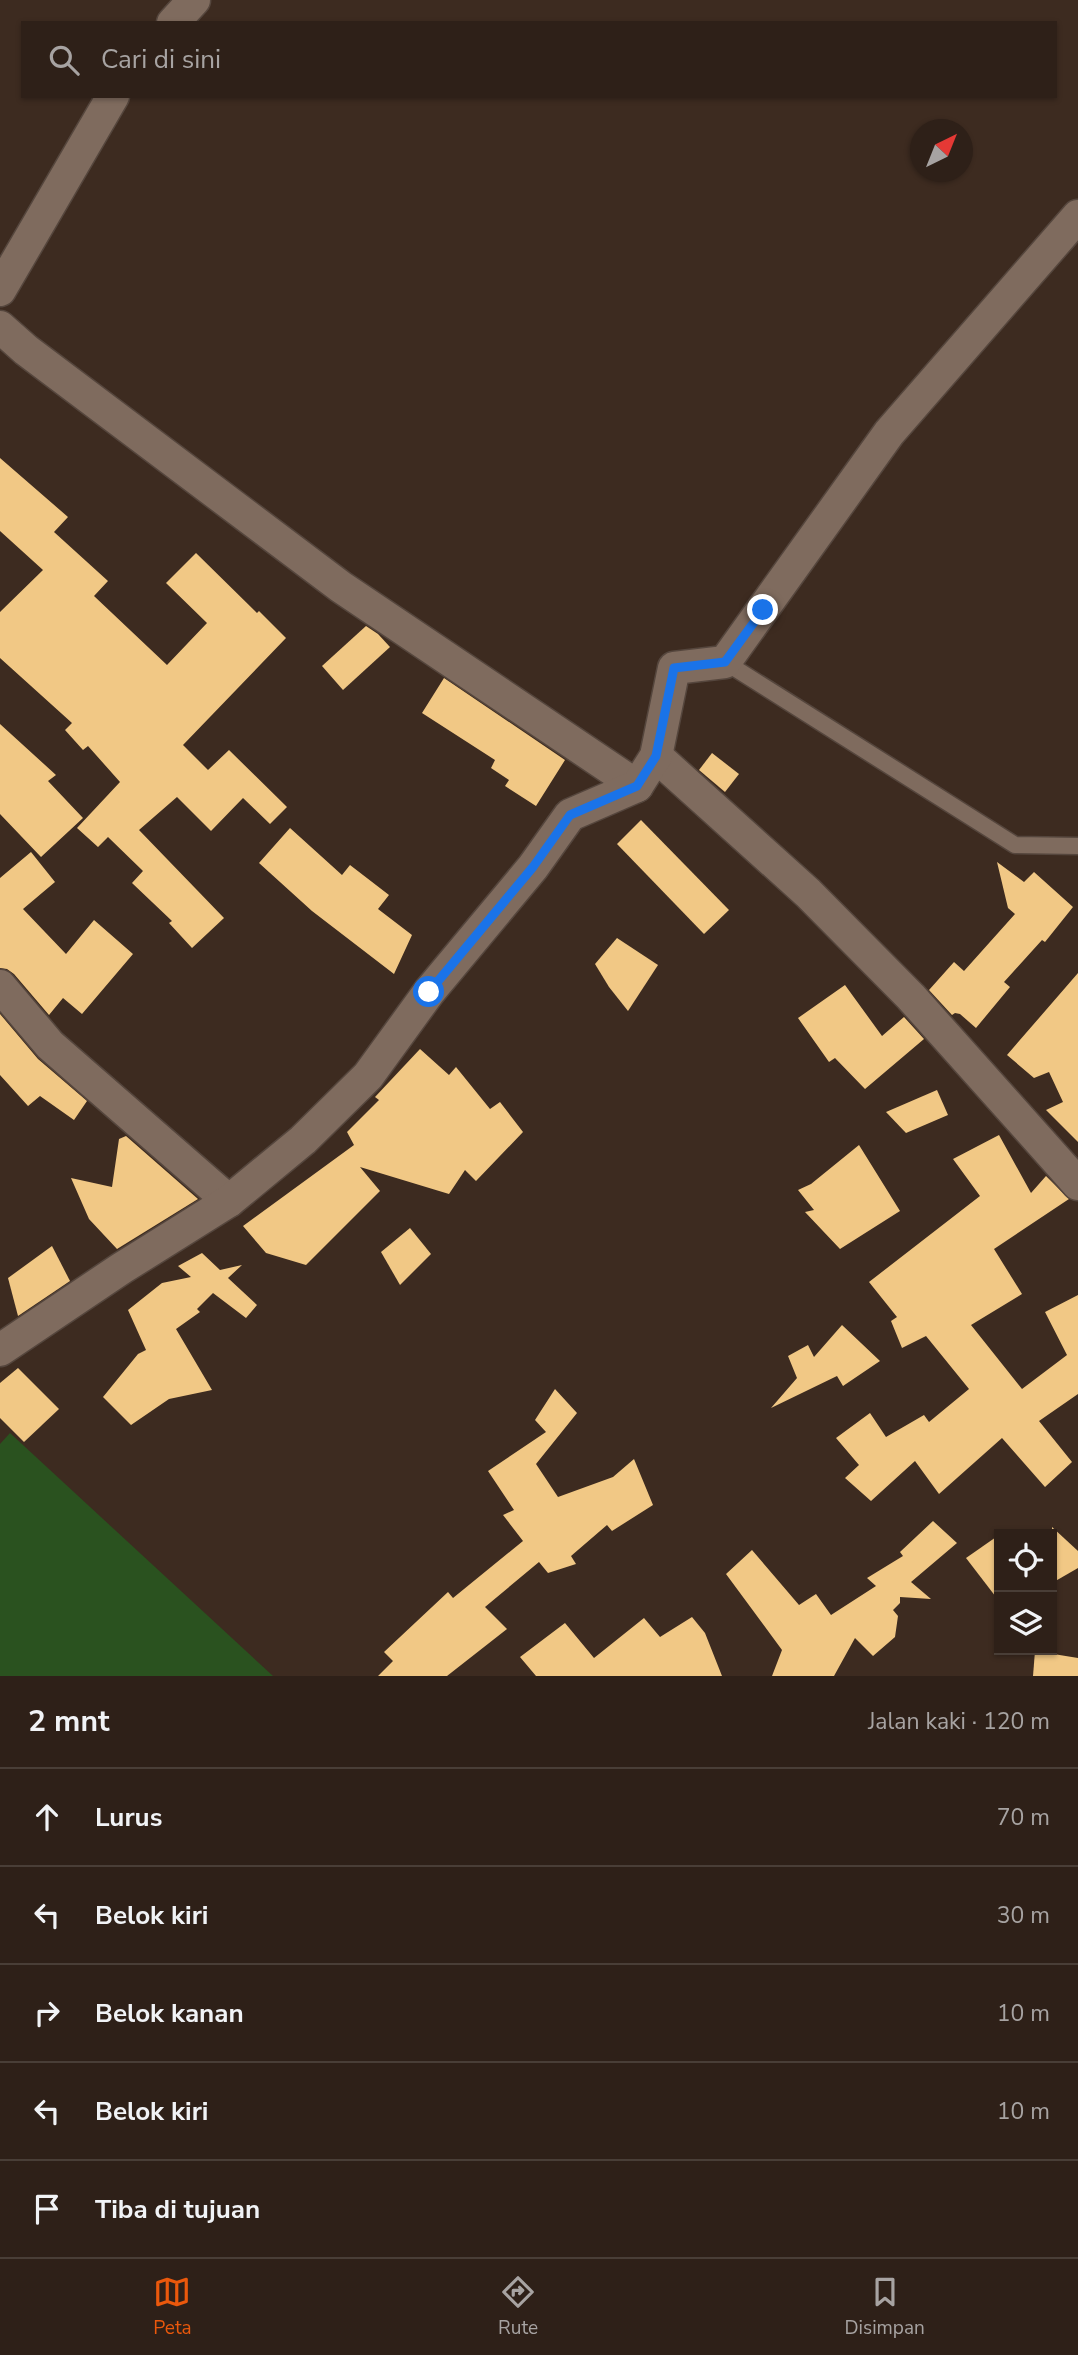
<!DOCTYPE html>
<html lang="id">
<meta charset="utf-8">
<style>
body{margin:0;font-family:"Nunito Sans",sans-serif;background:#362821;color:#f1f3f6}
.controls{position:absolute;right:21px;bottom:21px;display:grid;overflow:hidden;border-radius:0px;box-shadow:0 2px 5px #0004}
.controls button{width:63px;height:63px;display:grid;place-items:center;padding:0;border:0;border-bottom:2px solid #493e37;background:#2e2018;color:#f1f3f6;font:35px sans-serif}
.compass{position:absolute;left:910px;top:119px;width:63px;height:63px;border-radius:50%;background:#2e2018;box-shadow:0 2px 5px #0004;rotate:43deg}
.stop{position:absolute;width:21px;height:21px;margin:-16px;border:5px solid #1a73e8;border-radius:50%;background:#fff}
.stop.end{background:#1a73e8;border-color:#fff;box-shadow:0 2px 7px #0008}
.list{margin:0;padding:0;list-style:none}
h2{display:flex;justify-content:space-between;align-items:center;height:91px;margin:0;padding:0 28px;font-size:30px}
h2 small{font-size:23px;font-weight:400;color:#a7a3a2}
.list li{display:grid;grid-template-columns:46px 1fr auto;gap:21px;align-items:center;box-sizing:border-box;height:98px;padding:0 28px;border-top:2px solid #493e37}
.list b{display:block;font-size:26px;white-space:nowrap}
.list em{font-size:23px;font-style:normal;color:#a7a3a2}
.icon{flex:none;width:38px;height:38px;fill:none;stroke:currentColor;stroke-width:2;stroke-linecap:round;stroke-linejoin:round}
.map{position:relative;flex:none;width:1078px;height:1676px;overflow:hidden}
.search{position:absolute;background:#2e2018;box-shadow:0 2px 5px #0004;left:21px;right:21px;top:21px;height:77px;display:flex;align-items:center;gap:18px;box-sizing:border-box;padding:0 24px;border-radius:0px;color:#a7a3a2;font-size:26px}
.sheet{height:581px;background:#2e2018}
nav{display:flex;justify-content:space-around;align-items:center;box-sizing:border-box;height:98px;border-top:2px solid #493e37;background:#2e2018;font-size:19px;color:#a7a3a2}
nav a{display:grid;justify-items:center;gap:4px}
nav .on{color:#ea580c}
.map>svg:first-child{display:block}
</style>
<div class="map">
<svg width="1078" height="1676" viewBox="0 0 1078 1676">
<rect width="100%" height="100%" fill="#3d2b20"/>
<path fill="#2a521f" d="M10,1433L273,1676H0V1444Z"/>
<g fill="#f1c885">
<path d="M0,458L68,517L54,532L108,581L94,596L167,665L207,623L166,583L196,553L257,613L259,611L286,638L183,745L208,770L229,750L287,807L270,824L243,798L211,831L177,797L139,830L224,918L192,948L169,923L172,921L132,883L143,871L108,837L98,847L77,828L120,782L88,746L83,750L65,730L72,723L0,658V612L43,570L0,531Z"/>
<path d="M366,626L378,634L390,647L343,690L322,666Z"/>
<path d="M444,678L565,760L536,806L505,786L509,780L491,768L495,760L422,713Z"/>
<path d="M0,724L56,775L48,781L83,818L41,857L0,814Z"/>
<path d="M712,753L739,774L725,792L699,770Z"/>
<path d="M641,820L729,910L704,934L617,844Z"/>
<path d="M290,828L342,875L350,865L389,895L378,909L412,935L394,974L312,911L259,863Z"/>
<path d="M31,852L55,882L23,909L66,954L94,920L133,954L82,1014L63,998L49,1015L14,974L7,969L0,968V878Z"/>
<path d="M997,862L1024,882L1034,872L1073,907L1045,942L1042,940L1004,982L1010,987L976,1028L960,1014L955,1013L952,1015L929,990L954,962L964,971L1015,914L1008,908Z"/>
<path d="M617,938L658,965L628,1011L609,987L595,964Z"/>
<path d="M1078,973V1142L1046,1110L1063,1102L1049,1072L1034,1078L1007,1055Z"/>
<path d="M845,985L882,1036L904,1017L924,1039L865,1089L835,1058L829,1062L798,1018Z"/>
<path d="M0,1014L38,1059L87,1101L74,1120L40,1096L28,1106L0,1075Z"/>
<path d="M420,1049L449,1075L456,1067L490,1109L500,1102L523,1132L476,1181L465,1170L449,1194L360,1167L380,1191L306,1265L266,1253L243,1226L354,1145L347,1132L379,1100L375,1097Z"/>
<path d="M937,1090L948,1115L906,1133L886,1112Z"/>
<path d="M999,1135L1031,1193L1046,1176L1069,1199L994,1249L1022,1294L971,1325L1022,1389L1067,1355L1045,1312L1078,1295V1394L1039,1421L1072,1462L1045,1487L1002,1438L939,1494L915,1461L871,1501L845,1478L859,1465L836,1438L870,1413L886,1437L924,1415L929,1422L969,1389L926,1336L902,1348L891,1321L897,1317L869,1282L980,1196L953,1159Z"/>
<path d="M126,1136L198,1199L117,1249L89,1219L71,1178L112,1187L119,1139Z"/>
<path d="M859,1145L900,1211L840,1249L805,1212L814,1210L798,1190L811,1184Z"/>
<path d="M410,1228L431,1254L400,1285L381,1252Z"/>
<path d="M52,1246L70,1281L18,1316L8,1278Z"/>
<path d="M202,1253L220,1270L242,1265L228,1278L257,1305L246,1318L213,1293L197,1309L200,1312L176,1329L212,1390L169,1399L131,1425L103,1397L138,1354L146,1350L128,1310L162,1283L191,1277L178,1266Z"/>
<path d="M842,1325L880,1361L843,1386L837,1376L771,1408L797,1378L788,1356L808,1345L814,1357Z"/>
<path d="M18,1368L59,1409L24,1442L0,1418V1383Z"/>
<path d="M555,1389L577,1413L536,1464L558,1497L613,1477L634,1459L653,1505L612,1531L607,1525L571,1556L576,1564L548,1573L539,1562L485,1607L507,1629L447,1676H378L393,1661L384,1652L448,1592L453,1598L523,1541L503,1515L514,1510L488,1471L546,1432L535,1420Z"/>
<path d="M933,1521L957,1543L911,1582L931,1599L900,1597V1603L893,1610L898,1616L895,1637L873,1656L855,1638L834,1676H772L782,1650L726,1574L752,1550L799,1605L816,1594L831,1615L876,1586L867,1578L903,1556L900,1552Z"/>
<path d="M1052,1527L1078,1551V1568L1052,1583Z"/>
<path d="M999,1535V1601L966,1558Z"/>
<path d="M692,1617L705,1633L722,1676H536L520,1657L565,1623L594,1658L644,1618L660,1637Z"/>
<path d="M1035,1651L1078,1658V1676H1033Z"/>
</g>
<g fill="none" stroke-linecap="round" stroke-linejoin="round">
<defs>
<path id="service" d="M725,662L1015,845L1078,846"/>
<g id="minor">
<path d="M173,23L194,0"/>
<path d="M0,290L113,96"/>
<path d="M0,327L26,350L341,587L637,786"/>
<path d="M656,756L808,893L911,997L1078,1184"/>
<path d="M0,986L50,1045L229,1201"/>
<path d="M0,1350L122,1268L229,1201L303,1140L368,1076L429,992L533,867L570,815L637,786L656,756L674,668L725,662L889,433L1078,216"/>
</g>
</defs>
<use href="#service" stroke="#55463d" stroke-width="19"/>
<use href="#minor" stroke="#55463d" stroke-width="35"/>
<use href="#service" stroke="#7f6b5e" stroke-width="16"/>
<use href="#minor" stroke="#7f6b5e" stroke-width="32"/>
</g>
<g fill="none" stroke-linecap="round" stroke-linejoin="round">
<path stroke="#1a73e8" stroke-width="9" d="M429,992L533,867L570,815L637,786L656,756L674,668L725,662L763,610"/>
</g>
</svg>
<div class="controls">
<button><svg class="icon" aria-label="locate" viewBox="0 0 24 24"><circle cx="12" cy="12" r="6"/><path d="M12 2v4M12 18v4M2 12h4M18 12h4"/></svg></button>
<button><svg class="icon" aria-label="layers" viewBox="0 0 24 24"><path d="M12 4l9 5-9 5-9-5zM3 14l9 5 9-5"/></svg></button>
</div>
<svg class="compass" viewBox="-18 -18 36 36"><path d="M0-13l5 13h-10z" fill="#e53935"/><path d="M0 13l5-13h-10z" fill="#a7a3a2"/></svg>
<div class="stop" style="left:429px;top:992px"></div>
<div class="stop end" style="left:763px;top:610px"></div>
<div class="search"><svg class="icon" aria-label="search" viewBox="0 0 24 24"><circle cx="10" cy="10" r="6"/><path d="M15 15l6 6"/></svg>Cari di sini</div>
</div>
<section class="sheet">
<h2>2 mnt<small>Jalan kaki · 120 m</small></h2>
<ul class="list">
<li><svg class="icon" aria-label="ahead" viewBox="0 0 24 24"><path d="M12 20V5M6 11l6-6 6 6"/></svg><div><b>Lurus</b></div><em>70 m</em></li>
<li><svg class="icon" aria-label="left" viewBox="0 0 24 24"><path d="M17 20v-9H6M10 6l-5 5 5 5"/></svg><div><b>Belok kiri</b></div><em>30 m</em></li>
<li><svg class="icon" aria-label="right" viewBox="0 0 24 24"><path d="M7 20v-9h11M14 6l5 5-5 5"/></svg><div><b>Belok kanan</b></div><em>10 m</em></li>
<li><svg class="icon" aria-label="left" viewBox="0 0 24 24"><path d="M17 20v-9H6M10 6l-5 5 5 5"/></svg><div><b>Belok kiri</b></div><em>10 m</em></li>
<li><svg class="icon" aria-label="arrive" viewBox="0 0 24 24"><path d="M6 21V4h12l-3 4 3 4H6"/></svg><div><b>Tiba di tujuan</b></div></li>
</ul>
</section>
<nav>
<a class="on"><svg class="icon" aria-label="map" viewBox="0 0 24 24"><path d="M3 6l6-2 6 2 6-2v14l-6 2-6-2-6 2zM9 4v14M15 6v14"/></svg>Peta</a>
<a><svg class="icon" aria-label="directions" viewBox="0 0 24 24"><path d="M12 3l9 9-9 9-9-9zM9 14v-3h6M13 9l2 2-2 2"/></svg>Rute</a>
<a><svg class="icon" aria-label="saved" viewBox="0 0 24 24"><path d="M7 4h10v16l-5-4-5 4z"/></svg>Disimpan</a>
</nav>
